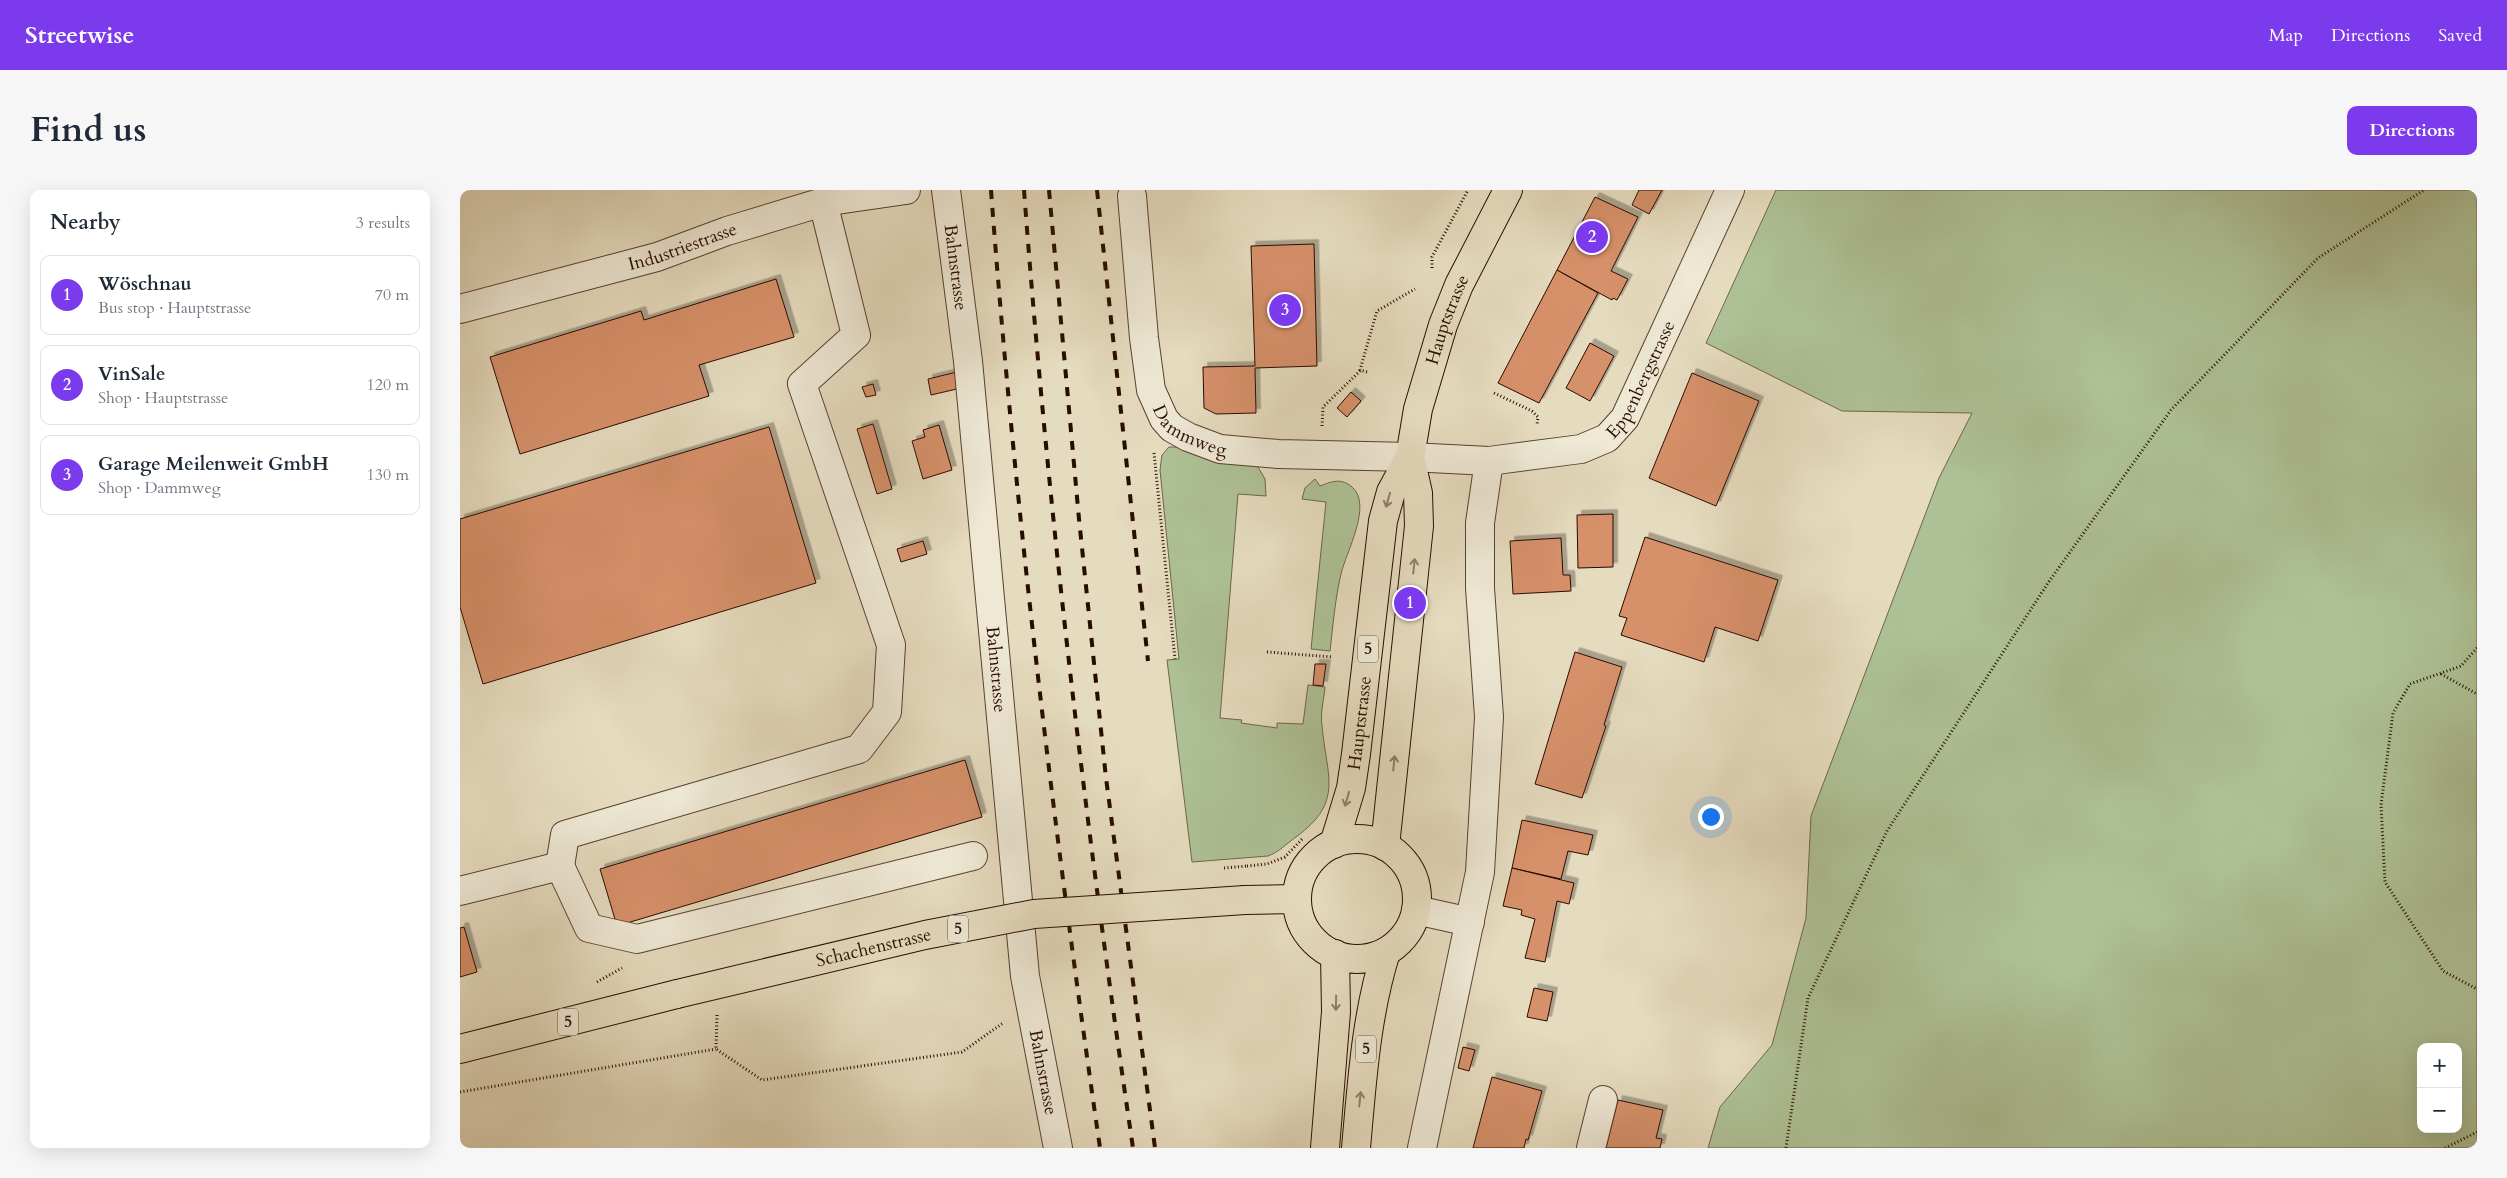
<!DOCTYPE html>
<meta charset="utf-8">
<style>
body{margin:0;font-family:Cardo,serif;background:#f6f6f7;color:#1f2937}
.controls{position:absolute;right:15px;bottom:15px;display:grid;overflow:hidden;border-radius:10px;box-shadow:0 5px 20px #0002}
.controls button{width:45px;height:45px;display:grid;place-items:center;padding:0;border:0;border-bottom:1px solid #e0e1e3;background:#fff;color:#1f2937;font:25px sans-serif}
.you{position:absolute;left:1250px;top:626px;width:18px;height:18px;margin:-12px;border:4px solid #fff;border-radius:50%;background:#1a73e8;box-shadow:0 0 0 8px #1a73e833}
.badge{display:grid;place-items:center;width:32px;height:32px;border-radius:50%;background:#7c3aed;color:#fff;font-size:16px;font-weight:700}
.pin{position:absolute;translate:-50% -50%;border:2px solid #fff;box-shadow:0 1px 5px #0006}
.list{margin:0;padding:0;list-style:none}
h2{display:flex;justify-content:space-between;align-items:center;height:65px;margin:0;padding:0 20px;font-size:21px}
h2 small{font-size:16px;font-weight:400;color:#747a83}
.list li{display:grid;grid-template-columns:32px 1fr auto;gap:15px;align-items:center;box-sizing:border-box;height:80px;margin:0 10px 10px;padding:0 10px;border:1px solid #e0e1e3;border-radius:10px}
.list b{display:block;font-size:19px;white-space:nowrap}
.list p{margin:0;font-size:16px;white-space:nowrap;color:#747a83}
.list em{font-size:16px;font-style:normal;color:#747a83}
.map{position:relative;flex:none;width:2017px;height:958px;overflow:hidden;border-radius:10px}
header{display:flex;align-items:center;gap:30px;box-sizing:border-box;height:70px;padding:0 25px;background:#7c3aed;color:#fff}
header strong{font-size:24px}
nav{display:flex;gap:28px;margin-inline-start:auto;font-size:18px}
.intro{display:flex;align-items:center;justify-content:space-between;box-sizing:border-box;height:120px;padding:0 30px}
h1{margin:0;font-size:35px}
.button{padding:12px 22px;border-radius:10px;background:#7c3aed;color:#fff;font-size:18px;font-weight:700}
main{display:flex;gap:30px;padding:0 30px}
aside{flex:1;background:#fff;border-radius:10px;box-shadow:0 5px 20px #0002}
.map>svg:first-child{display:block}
</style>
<header>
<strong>Streetwise</strong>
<nav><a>Map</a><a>Directions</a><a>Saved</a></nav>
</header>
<div class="intro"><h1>Find us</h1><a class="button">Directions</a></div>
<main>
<aside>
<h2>Nearby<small>3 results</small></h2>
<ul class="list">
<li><span class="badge">1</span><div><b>Wöschnau</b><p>Bus stop · Hauptstrasse</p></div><em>70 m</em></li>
<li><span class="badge">2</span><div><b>VinSale</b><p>Shop · Hauptstrasse</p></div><em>120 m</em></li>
<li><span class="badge">3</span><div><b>Garage Meilenweit GmbH</b><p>Shop · Dammweg</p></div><em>130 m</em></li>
</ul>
</aside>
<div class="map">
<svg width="2017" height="958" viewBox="0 0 2017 958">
<defs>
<filter id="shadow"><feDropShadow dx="4.5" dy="-4.5" stdDeviation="0" flood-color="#0004"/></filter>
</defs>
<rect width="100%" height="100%" fill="#e5dbbe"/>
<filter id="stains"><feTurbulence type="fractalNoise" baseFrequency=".004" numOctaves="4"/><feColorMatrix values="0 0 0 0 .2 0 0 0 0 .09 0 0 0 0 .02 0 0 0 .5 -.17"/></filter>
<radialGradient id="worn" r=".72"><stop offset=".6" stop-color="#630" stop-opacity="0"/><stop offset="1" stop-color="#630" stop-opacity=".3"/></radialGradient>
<g fill="#aec196" stroke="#6c664c" fill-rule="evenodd">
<path d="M1316,0H2017V958H1248L1260,917L1312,855L1346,728L1351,626L1479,288L1512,223L1382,221L1246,153ZM1961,857H1998V939H1961Z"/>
<path d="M709,257H719L781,274L798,277L805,289L806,306L778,304L760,528L782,530L781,533L817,538V533L843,534L848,495L865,497C864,509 860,523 862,535C866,586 885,611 836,647C826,654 819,662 808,666L732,672L707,470L719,469L700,280L702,265Z"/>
<path d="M855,289L860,296C872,291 882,288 892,297C913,315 886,362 881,384C875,410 873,435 870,461L851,459L866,312L842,309L845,298Z"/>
</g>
<g fill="#d6906b" stroke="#290c01" filter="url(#shadow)">
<path d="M1179,0H1202L1189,24L1172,15Z"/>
<path d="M1135,7L1178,27L1151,81L1168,89L1157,110L1153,108L1152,110L1097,80Z"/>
<path d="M854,54L857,176L795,178L796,223L756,224L744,218L743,177L795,176L791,56Z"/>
<path d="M1097,80L1138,103L1079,213L1038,193Z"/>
<path d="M316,89L334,147L239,175L249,206L60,264L30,167L181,121L184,130Z"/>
<path d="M1130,153L1154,166L1130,211L1106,198Z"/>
<path d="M497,182L501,198L471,205L468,189Z"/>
<path d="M1232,183L1299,211L1256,316L1189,288Z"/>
<path d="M413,194L416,205L406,207L402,197Z"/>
<path d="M891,202L901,211L887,227L877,218Z"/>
<path d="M413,234L432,299L417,304L397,239Z"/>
<path d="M479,235L492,280L463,289L452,251L465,247L463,240Z"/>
<path d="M309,237L356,393L23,494L0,417V329Z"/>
<path d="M1153,324V377L1118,378L1117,325Z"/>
<path d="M1185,347L1318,390L1298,451L1255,437L1244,472L1161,445L1167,428L1159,426Z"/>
<path d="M1101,348L1103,385H1110L1111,401L1053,404L1050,351Z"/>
<path d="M463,351L467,364L441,372L437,359Z"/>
<path d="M1115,462L1162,477L1144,535L1146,536L1122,608L1075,594Z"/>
<path d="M855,474H866L863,496L853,495Z"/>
<path d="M505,570L522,627L157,736L140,679Z"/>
<path d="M1062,630L1133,645L1128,665L1108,661L1101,689L1052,678Z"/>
<path d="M1052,678L1114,693L1109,714L1097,711L1085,772L1065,768L1075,729L1061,725L1062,720L1043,716Z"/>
<path d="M4,737L17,782L0,787V738Z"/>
<path d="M1074,798L1093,802L1087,831L1067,827Z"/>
<path d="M1003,857L1015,860L1009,881L998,878Z"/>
<path d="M1032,887L1082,901L1068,950L1066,949L1064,958H1013Z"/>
<path d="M1158,910L1203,920L1196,948L1202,949L1200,958H1146Z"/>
</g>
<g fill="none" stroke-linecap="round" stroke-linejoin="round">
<defs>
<g id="minor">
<path id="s1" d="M486,0L508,171L565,786L598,958"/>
<path id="s2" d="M672,6L684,148L691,200L704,229L712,238L728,247L760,259L818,264L950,267L1029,271L1121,259L1147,248L1165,228L1270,0"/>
<path id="s3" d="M0,119L197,67L267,41L363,12L446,0"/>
<path d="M100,676L105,645L399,559L427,522L431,455L342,194L396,145L363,12"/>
<path d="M0,701L100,676L129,738L177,749L513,666"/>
<path d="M956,720L1010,732"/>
<path d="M962,958L1020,682L1029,527L1020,398V333L1029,271"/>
<path d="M1131,958L1143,910"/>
</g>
<g id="major">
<circle cx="897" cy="709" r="60"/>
<path id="s4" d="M874,654L891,598L896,564L923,331L931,302L950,267L958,219L983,135L999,95L1048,0"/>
<path d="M925,656L959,336L958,303L950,267"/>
<path d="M785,710L837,709"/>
<path d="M0,859L217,804"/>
<path d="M865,958L876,822L875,764"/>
<path d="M896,958C902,892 906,825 926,762"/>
</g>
</defs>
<use href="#minor" stroke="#584030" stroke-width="30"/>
<use href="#major" stroke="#290c01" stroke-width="30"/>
<g stroke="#290c01" stroke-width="3" stroke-dasharray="1 2.5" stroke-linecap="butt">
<path d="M972,78V67L1008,0"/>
<path d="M907,182L900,180L917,121L955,99"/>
<path d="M1034,203L1072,221L1078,227L1077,235"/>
<path d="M862,236L863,217L901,180"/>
<path d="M694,263L715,469"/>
<path d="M2017,458L2001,476L1950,494L1933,523L1921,615L1925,692L1983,781L2017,799"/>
<path d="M807,462L873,467"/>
<path d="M1981,484L2017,504"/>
<path d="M787,676L807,674L825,667L843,648"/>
<path d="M137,792L162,778"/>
<path d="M257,825L256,859L302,890L502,862L543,833"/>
<path d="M0,902L256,859"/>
<path d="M1326,958L1348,808L1427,641L1588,393L1711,220L1858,68L1964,0"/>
<path d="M1985,958L2017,942"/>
</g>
<use href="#minor" stroke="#eee8d5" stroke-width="28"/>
<use href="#major" stroke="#e5dbbe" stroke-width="28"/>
<g stroke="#290c01" stroke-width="4" stroke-dasharray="9 9" stroke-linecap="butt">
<path d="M531,0C555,321 594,640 640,958"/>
<path d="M564,0C588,320 626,640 673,958"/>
<path d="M589,0L619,329L646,588L695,958"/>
<path d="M637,0L688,471"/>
</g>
<defs>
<g id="major-bridge">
<path id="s5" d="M217,804L465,745L574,724L785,710"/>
</g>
</defs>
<use href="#major-bridge" stroke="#290c01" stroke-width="30" stroke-linecap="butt"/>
<path stroke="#290c01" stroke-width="3" stroke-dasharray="1 2.5" stroke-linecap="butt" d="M764,678L787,676"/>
<use href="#major-bridge" stroke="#e5dbbe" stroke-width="28"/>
</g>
<defs><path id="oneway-shaft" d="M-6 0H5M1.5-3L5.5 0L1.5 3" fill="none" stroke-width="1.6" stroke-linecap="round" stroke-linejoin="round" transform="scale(1.25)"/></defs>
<g stroke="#907e69">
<use href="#oneway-shaft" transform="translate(928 310) rotate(106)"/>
<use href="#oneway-shaft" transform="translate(954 376) rotate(-84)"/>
<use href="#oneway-shaft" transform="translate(934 573) rotate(-84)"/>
<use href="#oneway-shaft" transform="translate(887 609) rotate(106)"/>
<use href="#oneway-shaft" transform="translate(876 813) rotate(91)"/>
<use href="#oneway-shaft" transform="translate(900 909) rotate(-84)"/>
</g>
<g text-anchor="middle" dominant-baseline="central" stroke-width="4" stroke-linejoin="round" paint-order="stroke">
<g fill="#eee8d5" stroke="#644e41" stroke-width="1">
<rect x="898" y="445.5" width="20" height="27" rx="4"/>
<rect x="488" y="725.5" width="20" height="27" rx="4"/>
<rect x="98" y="818.5" width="20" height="27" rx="4"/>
<rect x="896" y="845.5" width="20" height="27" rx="4"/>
</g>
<g font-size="16" font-weight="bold" fill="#290c01">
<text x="908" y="459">5</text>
<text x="498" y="739">5</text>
<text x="108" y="832">5</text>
<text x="906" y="859">5</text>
</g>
<g font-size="18" fill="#290c01" stroke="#eee8d5">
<text stroke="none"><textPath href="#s3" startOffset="231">Industriestrasse</textPath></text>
<text stroke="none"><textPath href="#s1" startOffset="78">Bahnstrasse</textPath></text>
<text stroke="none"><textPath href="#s4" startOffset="540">Hauptstrasse</textPath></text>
<text stroke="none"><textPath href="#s2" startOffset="750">Eppenbergstrasse</textPath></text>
<text stroke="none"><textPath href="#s2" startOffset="255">Dammweg</textPath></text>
<text stroke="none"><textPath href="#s1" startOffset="482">Bahnstrasse</textPath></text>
<text stroke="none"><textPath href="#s4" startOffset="124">Hauptstrasse</textPath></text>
<text stroke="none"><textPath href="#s5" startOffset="202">Schachenstrasse</textPath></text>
<text stroke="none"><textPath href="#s1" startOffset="888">Bahnstrasse</textPath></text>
</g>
</g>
<rect width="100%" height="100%" filter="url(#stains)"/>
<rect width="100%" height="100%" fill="url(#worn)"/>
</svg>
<div class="controls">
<button>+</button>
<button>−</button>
</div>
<div class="you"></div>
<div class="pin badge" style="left:950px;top:413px">1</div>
<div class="pin badge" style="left:1132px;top:47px">2</div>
<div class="pin badge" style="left:825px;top:120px">3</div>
</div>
</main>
